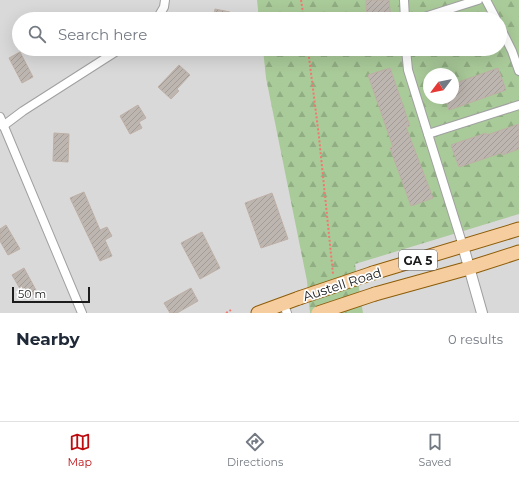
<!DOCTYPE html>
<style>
body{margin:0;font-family:Montserrat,sans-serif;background:#f6f6f7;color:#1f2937}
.compass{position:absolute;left:423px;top:68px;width:36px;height:36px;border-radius:50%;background:#fff;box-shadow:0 4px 16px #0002;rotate:238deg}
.scale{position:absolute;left:12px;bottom:10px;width:78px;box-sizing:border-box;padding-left:4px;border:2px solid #1c1c1c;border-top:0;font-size:11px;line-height:14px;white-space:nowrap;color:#1c1c1c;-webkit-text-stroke:3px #fff;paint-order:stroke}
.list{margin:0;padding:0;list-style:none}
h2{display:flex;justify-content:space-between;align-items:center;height:52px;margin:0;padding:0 16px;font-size:17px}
h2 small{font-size:13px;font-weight:400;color:#747a83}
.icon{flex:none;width:22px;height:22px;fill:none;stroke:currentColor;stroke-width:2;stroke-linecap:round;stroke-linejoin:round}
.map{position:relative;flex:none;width:519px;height:313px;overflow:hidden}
.search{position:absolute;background:#fff;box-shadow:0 4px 16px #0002;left:12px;right:12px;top:12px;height:44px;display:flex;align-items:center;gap:10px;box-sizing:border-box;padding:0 14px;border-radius:22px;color:#747a83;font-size:15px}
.sheet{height:108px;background:#fff}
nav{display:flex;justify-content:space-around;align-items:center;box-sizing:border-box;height:56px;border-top:1px solid #e0e1e3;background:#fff;font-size:11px;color:#747a83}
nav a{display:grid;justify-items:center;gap:2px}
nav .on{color:#be0b10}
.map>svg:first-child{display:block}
</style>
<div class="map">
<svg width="519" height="313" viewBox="0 0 519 313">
<defs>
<pattern id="forest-firs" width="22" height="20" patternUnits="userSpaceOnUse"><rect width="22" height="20" fill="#a9ca99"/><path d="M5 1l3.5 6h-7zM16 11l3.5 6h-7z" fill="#91ad83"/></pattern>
<pattern id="building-hatch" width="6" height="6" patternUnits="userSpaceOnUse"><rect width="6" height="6" fill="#bdb5af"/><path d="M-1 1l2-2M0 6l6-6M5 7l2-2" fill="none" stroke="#a29b96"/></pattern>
</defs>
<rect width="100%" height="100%" fill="#ede9e2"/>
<path fill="#dad9d9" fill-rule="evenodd" d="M0,0H519V313H0ZM19,19H500V49H19ZM429,74H453V98H429Z"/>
<path fill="url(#forest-firs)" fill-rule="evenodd" d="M257,0H519V214L355,264L363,313H310L307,281L266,78L263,49H500V19H259ZM429,74H453V98H429Z"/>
<g fill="url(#building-hatch)" stroke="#beb0a6">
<path d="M366,0H389L391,19H367Z"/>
<path d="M215,9L230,12L229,19H213Z"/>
<path d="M20,52L33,77L22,83L9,58Z"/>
<path d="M179,65L190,75L177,89L179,91L171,99L158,87Z"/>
<path d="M390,68L410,126L406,127L433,198L411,206L390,148L393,147L368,75Z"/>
<path d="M498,68L506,90L449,110L445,98H453V84Z"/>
<path d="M138,105L146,118L139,122L142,128L130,134L120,116Z"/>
<path d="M519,124V149L502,155L501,153L459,167L451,145L486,133L487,135Z"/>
<path d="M54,133L69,134L68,162L53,161Z"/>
<path d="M84,192L100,230L107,227L112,236L105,240L112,256L100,261L70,198Z"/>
<path d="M272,193L288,239L261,248L245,203Z"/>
<path d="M6,225L20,249L8,255L0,241V229Z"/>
<path d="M202,232L220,268L200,279L181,243Z"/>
<path d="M24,268L37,292L26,299L12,275Z"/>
<path d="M191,288L198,301L177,313H170L164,303Z"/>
</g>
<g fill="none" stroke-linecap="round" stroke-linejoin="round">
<defs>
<g id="minor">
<path d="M404,0L405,19"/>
<path d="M486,0L496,19"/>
<path d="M157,19L164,7L165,0"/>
<path d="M418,19L478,0"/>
<path d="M500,27L512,51L519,71"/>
<path d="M406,49L408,70L463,246"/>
<path d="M0,117L82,313"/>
<path d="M3,126L23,111L120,49"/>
<path d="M428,134L519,105"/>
<path d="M283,303L287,313"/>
</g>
<path id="tertiary" d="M463,246L482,313"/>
<g id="primary">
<path d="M373,273L519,229"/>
<path d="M375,294L469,268L519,252"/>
<path d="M258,313L299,298"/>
</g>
</defs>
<use href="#minor" stroke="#a0a0a0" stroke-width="10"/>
<use href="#tertiary" stroke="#a0a0a0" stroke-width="12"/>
<use href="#primary" stroke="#8d5c08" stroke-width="15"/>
<g stroke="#f2786f" stroke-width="2" stroke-dasharray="2 2" stroke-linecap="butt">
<path d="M301,0L304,19"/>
<path d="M308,49L319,137L333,274"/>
<path d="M226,313L231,310"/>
</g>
<use href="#minor" stroke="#fff" stroke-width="8"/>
<use href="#tertiary" stroke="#fff" stroke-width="10"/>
<use href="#primary" stroke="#f6cd9e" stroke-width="13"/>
<defs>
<g id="primary-bridge">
<path d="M299,298L373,273"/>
<path d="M318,313L375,294"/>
</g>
</defs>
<use href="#primary-bridge" stroke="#8d5c08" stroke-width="15" stroke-linecap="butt"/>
<use href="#primary-bridge" stroke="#f6cd9e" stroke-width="13"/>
</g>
<g text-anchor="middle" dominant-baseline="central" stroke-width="3.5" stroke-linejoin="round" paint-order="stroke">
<rect fill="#fff" stroke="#606060" stroke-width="1" x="399" y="250" width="38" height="20" rx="3"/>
<g font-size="12" font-weight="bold" fill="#1c1c1c">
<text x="418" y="260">GA 5</text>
</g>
<g font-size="13" fill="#1c1c1c" stroke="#fff">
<text transform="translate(342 284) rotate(-18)">Austell Road</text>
</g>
</g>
</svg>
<svg class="compass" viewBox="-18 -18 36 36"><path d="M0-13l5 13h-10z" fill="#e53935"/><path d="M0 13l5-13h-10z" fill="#747a83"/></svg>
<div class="scale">50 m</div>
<div class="search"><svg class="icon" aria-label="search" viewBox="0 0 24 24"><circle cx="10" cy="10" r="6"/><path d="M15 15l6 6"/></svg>Search here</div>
</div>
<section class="sheet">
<h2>Nearby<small>0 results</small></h2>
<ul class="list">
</ul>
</section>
<nav>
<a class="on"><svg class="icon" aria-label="map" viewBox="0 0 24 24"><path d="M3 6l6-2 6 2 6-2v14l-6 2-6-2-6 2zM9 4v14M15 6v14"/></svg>Map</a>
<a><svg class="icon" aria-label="directions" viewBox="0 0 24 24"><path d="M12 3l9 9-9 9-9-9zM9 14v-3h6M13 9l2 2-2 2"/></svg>Directions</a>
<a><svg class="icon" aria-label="saved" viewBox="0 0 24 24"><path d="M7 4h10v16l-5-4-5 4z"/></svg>Saved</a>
</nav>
